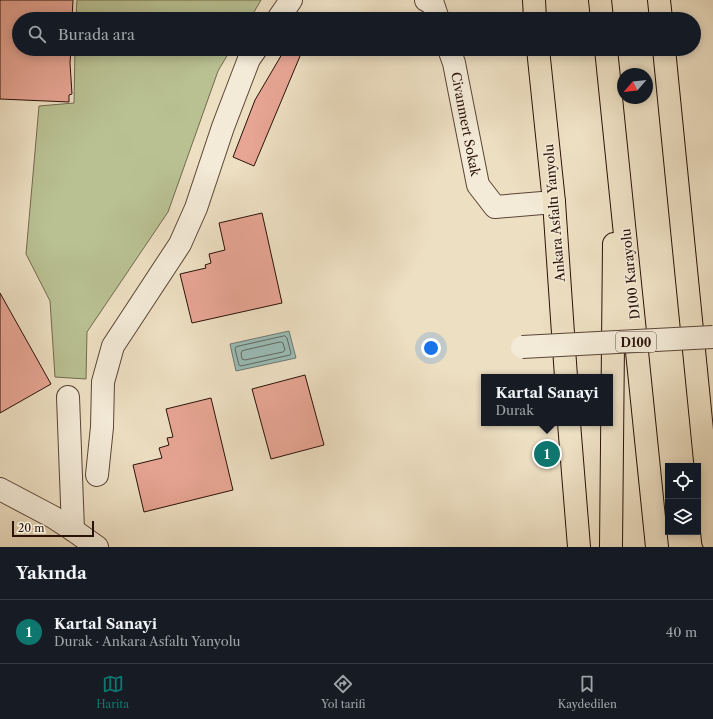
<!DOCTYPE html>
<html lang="tr">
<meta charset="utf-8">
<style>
body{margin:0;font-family:"Libre Caslon Text",serif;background:#242831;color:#f1f3f6}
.controls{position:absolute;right:12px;bottom:12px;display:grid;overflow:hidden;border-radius:0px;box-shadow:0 2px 10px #0003}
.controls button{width:36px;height:36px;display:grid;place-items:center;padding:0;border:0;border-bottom:1px solid #363941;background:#171b24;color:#f1f3f6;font:20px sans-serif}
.compass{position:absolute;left:617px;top:68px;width:36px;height:36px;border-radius:50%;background:#171b24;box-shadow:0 2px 10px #0003;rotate:242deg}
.scale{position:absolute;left:12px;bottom:10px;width:82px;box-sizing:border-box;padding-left:4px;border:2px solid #2a1208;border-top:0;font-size:11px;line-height:14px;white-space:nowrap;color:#2a1208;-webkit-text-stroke:3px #f3ead7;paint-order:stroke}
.you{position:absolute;left:431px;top:348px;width:14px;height:14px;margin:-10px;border:3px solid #fff;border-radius:50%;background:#1a73e8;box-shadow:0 0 0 6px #1a73e833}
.badge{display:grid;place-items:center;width:26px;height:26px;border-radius:50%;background:#0f766e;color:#fff;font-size:13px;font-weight:700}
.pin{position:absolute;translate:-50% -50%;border:2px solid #fff;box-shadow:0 1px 4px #0006}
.popup{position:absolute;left:481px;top:374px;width:132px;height:52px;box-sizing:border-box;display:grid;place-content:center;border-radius:0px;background:#171b24;filter:drop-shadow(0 1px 3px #0005);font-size:13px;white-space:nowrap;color:#9ea1a6}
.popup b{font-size:15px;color:#f1f3f6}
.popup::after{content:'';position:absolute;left:50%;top:100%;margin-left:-8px;border:8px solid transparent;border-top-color:#171b24}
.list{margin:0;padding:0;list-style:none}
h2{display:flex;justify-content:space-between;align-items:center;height:52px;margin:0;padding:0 16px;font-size:17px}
h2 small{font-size:13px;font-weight:400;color:#9ea1a6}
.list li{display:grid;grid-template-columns:26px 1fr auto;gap:12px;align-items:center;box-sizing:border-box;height:64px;padding:0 16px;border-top:1px solid #363941}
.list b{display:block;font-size:15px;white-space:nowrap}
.list p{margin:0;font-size:13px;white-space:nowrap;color:#9ea1a6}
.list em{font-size:13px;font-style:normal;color:#9ea1a6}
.icon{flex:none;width:22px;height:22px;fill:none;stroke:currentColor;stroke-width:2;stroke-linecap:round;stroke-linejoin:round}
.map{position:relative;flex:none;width:713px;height:547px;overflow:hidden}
.search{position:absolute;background:#171b24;box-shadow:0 2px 10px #0003;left:12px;right:12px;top:12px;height:44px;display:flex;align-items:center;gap:10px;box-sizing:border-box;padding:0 14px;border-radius:22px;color:#9ea1a6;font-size:15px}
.sheet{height:116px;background:#171b24}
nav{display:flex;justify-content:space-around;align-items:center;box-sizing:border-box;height:56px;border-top:1px solid #363941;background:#171b24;font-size:11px;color:#9ea1a6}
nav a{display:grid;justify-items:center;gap:2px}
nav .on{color:#0f766e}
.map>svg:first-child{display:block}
</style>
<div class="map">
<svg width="713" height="547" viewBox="0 0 713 547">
<rect width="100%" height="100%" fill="#eddfc2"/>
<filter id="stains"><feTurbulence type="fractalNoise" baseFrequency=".005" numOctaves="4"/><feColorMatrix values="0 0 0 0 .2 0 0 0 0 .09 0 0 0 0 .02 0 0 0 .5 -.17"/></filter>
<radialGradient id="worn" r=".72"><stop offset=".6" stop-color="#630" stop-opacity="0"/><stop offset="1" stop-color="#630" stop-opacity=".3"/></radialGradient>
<g fill="#b9c193" stroke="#726a4e">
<path d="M77,0H261L250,19H76Z"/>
<path d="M75,49H231L218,71L168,212L87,332L86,379L55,377L50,301L26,254L39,106L74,103Z"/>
</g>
<path fill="#9abcb7" stroke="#6d7871" d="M289,331L296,358L236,371L230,344Z"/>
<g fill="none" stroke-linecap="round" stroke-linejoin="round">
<g stroke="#626760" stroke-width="1">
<path d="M285,336L287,338L291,353L290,355L241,366L239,365L235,349L236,347Z"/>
<path d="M281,342L283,343L285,350L283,352L245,360L242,359L241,353L242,351Z"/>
</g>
</g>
<g fill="#e7a594" stroke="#2a1208">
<path d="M0,0H73L72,19H19V49H71L70,63L72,94L69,95V102L0,99Z"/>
<path d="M285,49H303L254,166L233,157L255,100Z"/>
<path d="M262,213L282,303L192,323L180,274L206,268L205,265L211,263L209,254L225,250L219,223Z"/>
<path d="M0,293L51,384L0,413Z"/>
<path d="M305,375L324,445L271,459L252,389Z"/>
<path d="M211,398L233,490L144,512L133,465L162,458L159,448L169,445L167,438L173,437L166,409Z"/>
</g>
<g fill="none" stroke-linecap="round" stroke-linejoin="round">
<defs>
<g id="minor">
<path d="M426,0L433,4L438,19"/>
<path d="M278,19L291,0"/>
<path d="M449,49L454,63L478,185L495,207L554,202"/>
<path d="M68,397L73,530"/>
<path d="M97,475L102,427L103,382L113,346L180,244L196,208L223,127L249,59L256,49"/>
<path d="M0,489L53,517L73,530L97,547"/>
</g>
<g id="major">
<path d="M534,0L535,19"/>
<path d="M538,49L554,202L566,377"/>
<path d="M569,423L579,547"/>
</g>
<g id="highway">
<path d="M600,0L602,19"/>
<path d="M659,0L661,19"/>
<path d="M606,49L657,547"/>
<path d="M664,49L713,541"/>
<path d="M611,547L614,244"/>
</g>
</defs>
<use href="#minor" stroke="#5b4536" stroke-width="24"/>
<use href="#major" stroke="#2a1208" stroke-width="24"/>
<use href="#highway" stroke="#2a1208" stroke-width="24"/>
<use href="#minor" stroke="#f3ead7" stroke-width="22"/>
<use href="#major" stroke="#eddfc2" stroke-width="22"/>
<use href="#highway" stroke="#eddfc2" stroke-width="22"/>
<defs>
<path id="minor-bridge" d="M522,347L713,337"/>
</defs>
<use href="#minor-bridge" stroke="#5b4536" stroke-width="24" stroke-linecap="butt"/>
<use href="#minor-bridge" stroke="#f3ead7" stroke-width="22"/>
</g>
<g text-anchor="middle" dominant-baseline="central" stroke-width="3" stroke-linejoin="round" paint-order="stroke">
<rect fill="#f3ead7" stroke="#665346" stroke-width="1" x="616" y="332" width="40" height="20" rx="3"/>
<g font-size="12" font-weight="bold" fill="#2a1208">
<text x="636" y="342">D100</text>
</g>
<g font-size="13" fill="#2a1208" stroke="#f3ead7">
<text transform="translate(466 124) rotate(79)">Civanmert Sokak</text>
<text transform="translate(554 213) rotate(-95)">Ankara Asfaltı Yanyolu</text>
<text transform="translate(630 274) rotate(-96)">D100 Karayolu</text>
</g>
</g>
<rect width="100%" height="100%" filter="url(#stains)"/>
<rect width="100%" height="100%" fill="url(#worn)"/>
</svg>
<div class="controls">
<button><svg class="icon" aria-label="locate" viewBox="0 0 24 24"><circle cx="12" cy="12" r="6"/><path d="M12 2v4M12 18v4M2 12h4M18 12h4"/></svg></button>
<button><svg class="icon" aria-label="layers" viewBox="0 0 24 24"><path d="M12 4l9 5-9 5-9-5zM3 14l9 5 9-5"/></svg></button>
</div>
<svg class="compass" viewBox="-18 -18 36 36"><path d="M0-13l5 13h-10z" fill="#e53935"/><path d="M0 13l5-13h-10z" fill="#9ea1a6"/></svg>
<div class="scale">20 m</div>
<div class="you"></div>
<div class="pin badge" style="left:547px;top:454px">1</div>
<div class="popup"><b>Kartal Sanayi</b>Durak</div>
<div class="search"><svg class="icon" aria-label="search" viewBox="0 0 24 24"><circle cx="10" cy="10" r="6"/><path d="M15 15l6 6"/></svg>Burada ara</div>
</div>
<section class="sheet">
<h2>Yakında<small></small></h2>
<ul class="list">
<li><span class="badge">1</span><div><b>Kartal Sanayi</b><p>Durak · Ankara Asfaltı Yanyolu</p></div><em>40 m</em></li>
</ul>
</section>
<nav>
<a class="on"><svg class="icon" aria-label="map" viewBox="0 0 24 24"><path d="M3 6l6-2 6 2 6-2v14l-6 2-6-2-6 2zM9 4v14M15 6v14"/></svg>Harita</a>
<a><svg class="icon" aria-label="directions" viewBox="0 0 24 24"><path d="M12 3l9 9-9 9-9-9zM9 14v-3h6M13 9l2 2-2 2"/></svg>Yol tarifi</a>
<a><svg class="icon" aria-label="saved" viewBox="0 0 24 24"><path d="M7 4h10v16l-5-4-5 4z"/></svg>Kaydedilen</a>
</nav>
